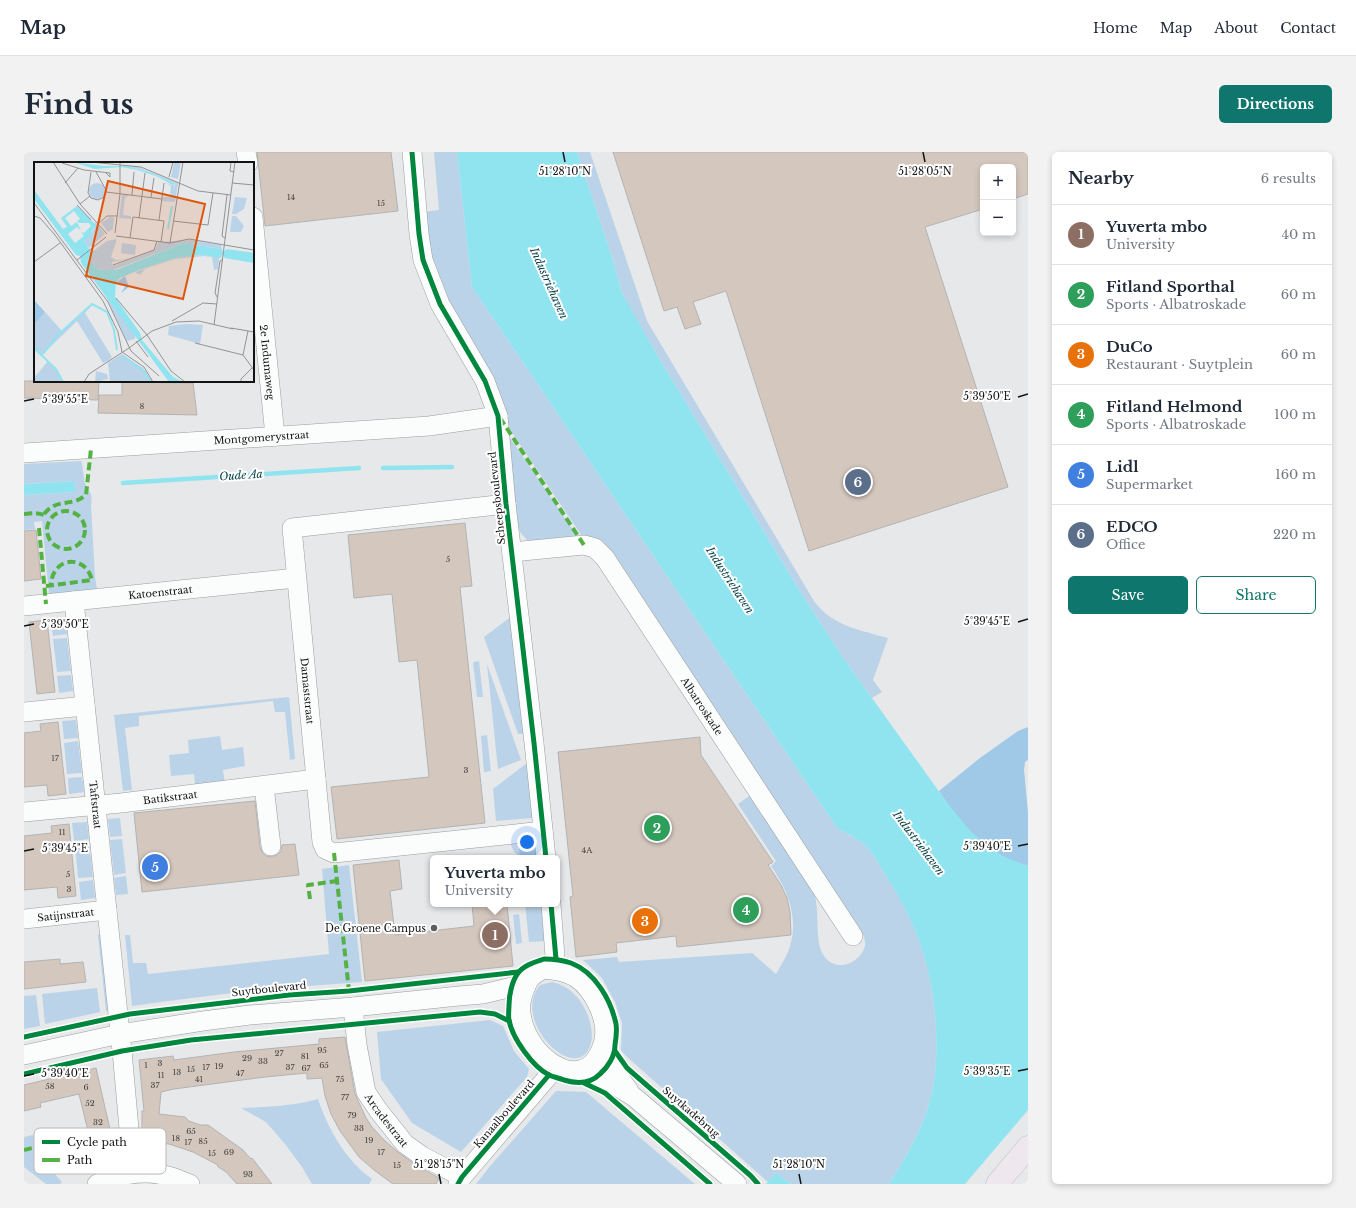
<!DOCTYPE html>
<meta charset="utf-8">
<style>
body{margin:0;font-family:"Libre Baskerville",serif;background:#f2f2f3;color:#1f2937}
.controls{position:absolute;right:12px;top:12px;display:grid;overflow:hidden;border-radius:6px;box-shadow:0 2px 6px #0003}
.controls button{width:36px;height:36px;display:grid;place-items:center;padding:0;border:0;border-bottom:1px solid #e0e1e3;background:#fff;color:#1f2937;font:20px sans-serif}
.you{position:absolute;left:503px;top:690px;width:14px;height:14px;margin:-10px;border:3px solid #fff;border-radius:50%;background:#1a73e8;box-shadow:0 0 0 6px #1a73e833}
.badge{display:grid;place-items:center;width:26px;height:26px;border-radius:50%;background:#0f766e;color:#fff;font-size:13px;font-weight:700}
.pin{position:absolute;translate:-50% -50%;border:2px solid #fff;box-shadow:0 1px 4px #0006}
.popup{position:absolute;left:406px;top:703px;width:130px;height:52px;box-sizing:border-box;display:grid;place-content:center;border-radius:6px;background:#fff;filter:drop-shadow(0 1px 3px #0005);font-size:13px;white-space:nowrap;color:#747a83}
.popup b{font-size:15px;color:#1f2937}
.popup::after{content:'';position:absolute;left:50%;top:100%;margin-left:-8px;border:8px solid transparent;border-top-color:#fff}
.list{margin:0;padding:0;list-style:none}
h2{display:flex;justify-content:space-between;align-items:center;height:52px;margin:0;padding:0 16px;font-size:17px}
h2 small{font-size:13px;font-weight:400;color:#747a83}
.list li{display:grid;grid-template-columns:26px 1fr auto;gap:12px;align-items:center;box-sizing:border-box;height:60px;padding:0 16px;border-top:1px solid #e0e1e3}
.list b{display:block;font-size:15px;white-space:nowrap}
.list p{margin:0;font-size:13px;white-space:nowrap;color:#747a83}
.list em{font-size:13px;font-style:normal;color:#747a83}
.actions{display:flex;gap:8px;padding:12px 16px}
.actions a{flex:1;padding:9px 0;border:1px solid #0f766e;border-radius:6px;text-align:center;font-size:14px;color:#0f766e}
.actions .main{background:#0f766e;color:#fff}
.map{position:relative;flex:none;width:1004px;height:1032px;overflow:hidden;border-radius:6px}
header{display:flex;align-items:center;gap:24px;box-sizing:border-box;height:56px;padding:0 20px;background:#fff;border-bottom:1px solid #e0e1e3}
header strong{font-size:19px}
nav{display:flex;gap:22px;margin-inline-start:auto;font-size:14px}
.intro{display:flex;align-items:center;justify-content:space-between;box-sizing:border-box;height:96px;padding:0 24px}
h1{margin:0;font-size:28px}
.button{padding:10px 18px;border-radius:6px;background:#0f766e;color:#fff;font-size:14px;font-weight:700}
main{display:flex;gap:24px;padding:0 24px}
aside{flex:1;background:#fff;border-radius:6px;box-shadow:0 2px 6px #0003}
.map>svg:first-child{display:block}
</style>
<header>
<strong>Map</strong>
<nav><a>Home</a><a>Map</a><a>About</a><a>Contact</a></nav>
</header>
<div class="intro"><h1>Find us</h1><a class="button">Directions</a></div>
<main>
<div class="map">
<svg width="1004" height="1032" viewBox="0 0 1004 1032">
<rect width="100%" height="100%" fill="#e6e8ea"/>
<g fill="#bbd3e8">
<path d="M410,0H433L448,135L813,676C821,681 837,688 843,695C850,703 855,712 860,721C893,769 910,820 912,879C913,902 912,926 906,948C898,979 882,1005 865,1032H767L752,1021L744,1030L602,904L597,898L598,871L591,850L578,826L559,808L593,805L595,810L728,801L752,822C757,813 763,804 766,794C775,765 763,737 747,714L752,709L714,652L728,642L789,738C790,742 792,746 792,750C795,766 791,791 800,804C812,821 836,812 841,794C842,788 839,782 836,777L586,403L560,387L481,270L424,152L406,101L400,60L415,58Z"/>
<path d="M553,0H566L623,169L790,449C808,474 836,478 864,486L849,528L858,540L848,546L820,507L780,446L633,203L603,151L598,141L588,106Z"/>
<path d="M484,286H486L555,387L505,390L496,380L493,374Z"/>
<path d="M57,309C60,317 59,326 61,331C65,343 69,338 67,353L71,425L73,437L25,442L18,369L10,370L11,377L0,378V343L50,340V329L0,332V312Z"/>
<path d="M488,464L500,582H494L460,485Z"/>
<path d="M41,467L43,482L29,484L27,468Z"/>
<path d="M43,486L47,519L33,520L29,487Z"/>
<path d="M455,509L459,545H453L449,510Z"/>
<path d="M463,512L497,608L474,617Z"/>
<path d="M47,523L49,539L35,541L33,524Z"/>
<path d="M265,545L271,607L266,608L261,560H251L249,549L115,564V574L101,576L108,638L99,639L90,563Z"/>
<path d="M52,568L54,586L40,587L38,569Z"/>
<path d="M463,583L467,619L460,620L457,584Z"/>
<path d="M196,584L198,598L219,595L221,614L199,618L202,638L172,642L170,622L147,624L145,603L165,601L164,588Z"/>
<path d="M54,589L58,621L43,622L40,591Z"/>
<path d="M503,611L509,666L472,669L469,637Z"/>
<path d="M58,625L60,640L45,642L44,626Z"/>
<path d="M96,666L98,684L86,685L84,667Z"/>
<path d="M63,670L65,687L50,689L48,671Z"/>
<path d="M98,687L102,721L90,723L86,688Z"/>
<path d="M65,691L69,725L54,726L51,692Z"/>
<path d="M512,695L514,706H496L495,696Z"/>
<path d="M325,713L338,830C261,835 184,843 108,854L101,783H106L109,811H122L124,822L305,802L298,717Z"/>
<path d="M102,724L104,742L92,743L90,726Z"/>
<path d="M69,728L71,746L57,748L55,730Z"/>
<path d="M501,752H519L522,789L505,790Z"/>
<path d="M495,762L498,791L492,792L489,763Z"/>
<path d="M78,782L86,858L82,859L74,783Z"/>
<path d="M528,830C545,834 556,845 563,861C567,871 570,884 566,894C552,933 486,869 516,833Z"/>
<path d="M73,836L76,860L21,872L18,842Z"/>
<path d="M12,843L16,874L0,877V844Z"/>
<path d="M466,868L479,874L490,899L505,917L503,925L437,1000L388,971L357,927L353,880Z"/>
<path d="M532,939L562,940L671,1032H452L467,1013Z"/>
<path d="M294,947C304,977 322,1009 348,1027L345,1032H288L278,1015L261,992L242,970L217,956C243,955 269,954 294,947Z"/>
<path d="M9,983L19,1022L29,1020L38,1030L36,1032H22L0,1015V985Z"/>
</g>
<path fill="#a0c8e7" d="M1004,575V608L1001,610L1000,618L1004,661V714C995,711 986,708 978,704C951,689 931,664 915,639L956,606L994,579Z"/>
<g fill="#90e4f0">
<path d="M433,0H553L588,106L598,141L633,203L780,446L820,507L924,652L948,681L978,704L1004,714V958L941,1032H865C882,1005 898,979 906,948C912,926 913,902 912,879C910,820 893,770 860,721C855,712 850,703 843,695C837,688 821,681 813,676L448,135Z"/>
<path d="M50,329L51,340L0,343V332Z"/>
<path d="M752,1021L767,1032H742Z"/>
</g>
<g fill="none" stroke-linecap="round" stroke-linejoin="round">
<g stroke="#90e4f0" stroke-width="4.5">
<path d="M359,316L428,315"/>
<path d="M99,331L335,316"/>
</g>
</g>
<g fill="#d4c7be" stroke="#b3b3b3">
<path d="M233,0H367L374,59L241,74Z"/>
<path d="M589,0H1004V42L989,47V15H959V57L901,75L984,335L785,399L702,139L669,150L677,172L661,177L653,155L640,159Z"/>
<path d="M0,229H75L74,248L0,246Z"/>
<path d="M98,230L169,231L173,263L74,261L75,243H98Z"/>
<path d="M441,371L448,434L436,435L461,671L313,687L307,635L405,625L393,508L375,510L368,442L330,446L324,383Z"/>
<path d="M12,378L17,427L0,429V379Z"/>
<path d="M23,468L31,540L13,542L5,470Z"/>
<path d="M34,570L42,642L24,644L23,633L0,635V581L17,579L16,572Z"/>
<path d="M676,585L677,603L749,710L744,713L757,733L763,746L766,760L767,783L653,795L652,784L592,791L593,800L552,805L546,745L549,744L534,600Z"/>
<path d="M231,649L236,695L238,700L242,704L249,705L253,703L257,699L258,693L271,692L275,723L118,740L110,661Z"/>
<path d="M45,672L52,744L34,746L33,735L0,738V684L28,681L27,674Z"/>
<path d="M375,708L378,737L366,739L371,783L450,774L448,752H483L489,814L341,829L329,713Z"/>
<path d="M36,807V812L59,810L62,830L0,837V810Z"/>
<path d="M321,885L331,942L342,966L348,975L360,988L375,1001L393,1014L415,1026L412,1032H369L350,1018L335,1005L316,979L307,962L301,944L298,926L283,927V921L241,925L150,937L137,940L135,962L161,965L165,969L176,973H184L219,998L227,1007L228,1006L248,1032H213L202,1020L193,1014L194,1013L169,1000L145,992L118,990V959H120L115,908L149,904L150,908L210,900L295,892V887Z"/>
<path d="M72,916L90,995L57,1003L52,981L64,979L55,942L16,951L17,955L0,959V933Z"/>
</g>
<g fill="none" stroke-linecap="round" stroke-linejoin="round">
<defs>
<g id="minor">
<path d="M222,0L224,11"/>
<path d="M388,0L395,82L399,108L416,152L461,229L474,264L482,352L510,591L522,706"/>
<path id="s1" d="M229,65L251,284"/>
<path id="s2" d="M0,301L405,274L474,264"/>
<path id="s3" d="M482,352L268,376L298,690L301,697L310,701L519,679"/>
<path id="s4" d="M488,400L560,393L571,396L581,406L829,784"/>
<path id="s5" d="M50,449L98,899L109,1021"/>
<path id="s6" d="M0,454L272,426"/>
<path d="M0,560L61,554"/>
<path d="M240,634L247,694"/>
<path id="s7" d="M0,660L97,651L292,627"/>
<path d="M527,752L532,818"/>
<path id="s8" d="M0,767L83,758"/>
<path d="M519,817C530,818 541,819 551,825C570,837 586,870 579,892C559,956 483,891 499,842C504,828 505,825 519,817Z"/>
<path id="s9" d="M329,855L333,893L342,940L354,958L381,992L398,1004L438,1025"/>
<path d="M577,900L605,939"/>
<path d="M0,903L96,882L179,869L226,863L329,855L435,844L459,842L488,835L502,834"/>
<path d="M563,916L610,945L713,1032"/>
<path d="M73,1032C94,1023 116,1018 139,1023C148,1024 157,1029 166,1032"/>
<path d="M434,1032L438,1025L533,914"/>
</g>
<path id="major" d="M973,1032L1004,995"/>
</defs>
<use href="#minor" stroke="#9b9d9e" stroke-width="20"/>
<use href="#major" stroke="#c2c3c4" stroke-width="23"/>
<use href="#minor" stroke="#fbfcfc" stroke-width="19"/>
<use href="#major" stroke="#efe7ee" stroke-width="22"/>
<g stroke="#54b144" stroke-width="4" stroke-dasharray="8 4" stroke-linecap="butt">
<path d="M476,266L560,393"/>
<circle cx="42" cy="378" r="19"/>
<path d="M0,362C9,361 16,360 23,365"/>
<path d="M20,362C34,345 46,356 62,343L67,297"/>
<path d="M15,376L22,452"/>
<path d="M22,434L68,428C61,401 28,405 27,433"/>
<path d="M310,701L325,839"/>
<path d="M286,747L284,733L313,729"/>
<path d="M0,998L29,991"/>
</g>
<defs>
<g id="cycleway">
<path d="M388,0L395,82L399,108L416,152L461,229L474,264L482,352L510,591L522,706"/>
<path d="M527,752L532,807"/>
<path d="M520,807C529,807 538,808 547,811C571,820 587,848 592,872C593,879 592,887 591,893C591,904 584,915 576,922C566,932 553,932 540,928C535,926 529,925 525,923C509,915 488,886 485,868C484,863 485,858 485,853C485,843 488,829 494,821C500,813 511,810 520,807Z"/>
<path d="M0,885L106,862L265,843L325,839L494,820"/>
<path d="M591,899L603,916L727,1024L734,1032"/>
<path d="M0,922L98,899L167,888L456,860L471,862L485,869"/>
<path d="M560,931L581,941L686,1032"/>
<path d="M434,1032L438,1025L525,923"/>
</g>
</defs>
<use href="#cycleway" stroke="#fff" stroke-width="8"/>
<use href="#cycleway" stroke="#00873e" stroke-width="5"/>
</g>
<path fill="none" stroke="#121314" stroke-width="1.5" d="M539,0L541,10M899,0L901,10M994,245L1004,242M0,249L10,247M994,470L1004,467M0,474L10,472M994,694L1004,692M0,699L10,697M994,919L1004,917M0,924L10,922M415,1022L417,1032M775,1022L777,1032"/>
<circle fill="#5c5e5f" stroke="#fff" stroke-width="1.5" cx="410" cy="776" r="4"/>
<g text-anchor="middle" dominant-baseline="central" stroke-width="4" stroke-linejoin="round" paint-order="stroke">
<g font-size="8" fill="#42403e">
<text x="267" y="45">14</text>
<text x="357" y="51">15</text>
<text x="118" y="254">8</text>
<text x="424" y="407">5</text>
<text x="31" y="606">17</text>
<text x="442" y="618">3</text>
<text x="38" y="680">11</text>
<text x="563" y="698">4A</text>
<text x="44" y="722">5</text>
<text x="45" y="737">3</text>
<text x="298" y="898">95</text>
<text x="255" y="901">27</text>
<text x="281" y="904">81</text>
<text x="223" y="906">29</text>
<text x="239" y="909">33</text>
<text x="136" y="911">3</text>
<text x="122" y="913">1</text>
<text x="300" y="913">65</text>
<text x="195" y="914">19</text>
<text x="182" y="915">17</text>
<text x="266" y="915">37</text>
<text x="282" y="916">67</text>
<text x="167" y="917">15</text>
<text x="153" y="920">13</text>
<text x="216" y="921">47</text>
<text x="137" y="923">11</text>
<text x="175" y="927">41</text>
<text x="316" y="927">75</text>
<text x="131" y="933">37</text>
<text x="26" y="934">58</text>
<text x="62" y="935">6</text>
<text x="321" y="945">77</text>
<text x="66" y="951">52</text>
<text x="328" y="963">79</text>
<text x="74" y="970">32</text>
<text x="335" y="976">33</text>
<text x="167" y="979">65</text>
<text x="152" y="986">18</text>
<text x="345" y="988">19</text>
<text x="179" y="989">85</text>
<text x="164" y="990">17</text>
<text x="205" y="1000">69</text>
<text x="357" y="1000">17</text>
<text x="188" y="1001">15</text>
<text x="373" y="1013">15</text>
<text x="224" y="1022">93</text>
</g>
<g font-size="10" fill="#121314" stroke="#fff">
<text stroke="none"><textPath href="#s1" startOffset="146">2e Indumaweg</textPath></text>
<text stroke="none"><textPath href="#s2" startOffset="238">Montgomerystraat</textPath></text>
<text transform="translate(473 346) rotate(-96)">Scheepsboulevard</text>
<text stroke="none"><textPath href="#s6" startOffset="137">Katoenstraat</textPath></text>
<text stroke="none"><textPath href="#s3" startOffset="379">Damaststraat</textPath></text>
<text stroke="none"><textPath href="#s4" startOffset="275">Albatroskade</textPath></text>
<text stroke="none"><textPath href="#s7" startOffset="147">Batikstraat</textPath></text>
<text stroke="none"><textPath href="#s5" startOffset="205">Taftstraat</textPath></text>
<text stroke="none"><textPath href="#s8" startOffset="42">Satijnstraat</textPath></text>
<text transform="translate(245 837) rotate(-6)">Suytboulevard</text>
<text transform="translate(667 960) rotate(41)">Suytkadebrug</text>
<text transform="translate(480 962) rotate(-49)">Kanaalboulevard</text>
<text stroke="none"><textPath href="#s9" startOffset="121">Arcadestraat</textPath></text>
</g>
<g font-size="10" fill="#121314" stroke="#fff" text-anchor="end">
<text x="402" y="776">De Groene Campus</text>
</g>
<g font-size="11" font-style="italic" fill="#0c444b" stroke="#fff">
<text transform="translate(525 131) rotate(66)">Industriehaven</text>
<text transform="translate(217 323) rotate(-4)">Oude Aa</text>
<text transform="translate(706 428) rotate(57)">Industriehaven</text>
<text transform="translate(895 691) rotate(53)">Industriehaven</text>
</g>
</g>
<g transform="translate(10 10)">
<rect width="220" height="220" fill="#e6e8ea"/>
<path d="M140,0H147L144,17L137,15ZM92,4H102L144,21L141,40L128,39L129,35H136L137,24L131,20L140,24L138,39L141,22L140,21L114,9ZM55 29a8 8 0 1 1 16 0a8 8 0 1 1-16 0ZM88,32L95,33L91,36L89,53L97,54V57L85,56ZM201,35L213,36L210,47L202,52H198ZM198,54H202L210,64L207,70H196ZM76,55L80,56L79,67L74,70L67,61ZM61,60L71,72L55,86L50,79L60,67ZM83,77L77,95L82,98L95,97L78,100L79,104L121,88L124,80L157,78L187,83L188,87L149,81L77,109L62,107L53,99L58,90L73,79ZM88,81L102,83L101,93L87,91ZM169,93L185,95L184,107L180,108L178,95L169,94L141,97L111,107L106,113L101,110L145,95ZM70,130L101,172V177L93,179ZM59,142L51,151L78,195L74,199L69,201L43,159L10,191L8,193L0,186V159L2,161L11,150L28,169ZM153,162L169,163L166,182L134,173L135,164ZM88,192L109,206L118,220H76L74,201ZM14,199L20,205L29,220H0V216ZM62,209L73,212L74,217L61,220Z" fill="#bbd3e8"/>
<path d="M91,114L95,125L87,131L92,123L82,121ZM0,138L11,150L2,161L0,159Z" fill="#a0c8e7"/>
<path d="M39,0L69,4H92L116,10L140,21L139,39V23L122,14L103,8L87,5L61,7ZM0,28L29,67L33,65L27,56L43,44L62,63L57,70L58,72L50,79L58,91L53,99L66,108H82L149,81L188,87V90L193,87L220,91V101L191,96L188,92L187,96L169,93L145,95L105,108L86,116L82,121L81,135L106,171L108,178L139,215L149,220H135L47,101L46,94L42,93L0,37ZM40,49L46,57L43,59L45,61H55L57,64L50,71L47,70L50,74L41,81L34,72L43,65L47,69L43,60L37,64L31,56Z" fill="#90e4f0" fill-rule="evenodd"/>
<path fill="none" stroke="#90e4f0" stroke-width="2" d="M134,67L138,44M0,186L22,207L29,220M9,192L24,173L58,142L73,150L80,168L83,188M87,194L110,209L117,220"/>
<path fill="none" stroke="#919394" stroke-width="1" d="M19,0L46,42L73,72M57,0L107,5L164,29L197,33M197,0L196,9L200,10M28,1L50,8L76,11V15L72,11M57,10L54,31L57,36L64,38L70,35L72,28L62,10M135,15L139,0M31,21L44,6M198,21L220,23M72,30L128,37M98,33L100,10M117,35L120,16M0,41L74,140L97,189L125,214M46,42L56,34M43,43L57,58M0,54L6,56L21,73L69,139L84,170L88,190L110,205L119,220M105,56L111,11M125,58L130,21M139,59L174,63L179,31M65,61L73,54H83M81,71L86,32V0M82,74L136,81L155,77L220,88M96,76L99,55L130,59L127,80M191,76L188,74L193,33M136,81L149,0M43,98L72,75M0,100L26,81M79,103L120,88L123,79M183,135L181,131L186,99L189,97M82,136L113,173L137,209L151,220M138,159L169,141L183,142M180,163L201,0M197,166L220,170M214,169L209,193L220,208M102,179L114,195M161,181L209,193M95,186L118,169L142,160L165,159L199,167M50,220L55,212L95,186M207,220V217L218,206"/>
<path fill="#dd560c" fill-opacity="0.15" stroke="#dd560c" stroke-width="2" d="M74,19L171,42L149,137L52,114Z"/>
<rect width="220" height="220" fill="none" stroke="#121314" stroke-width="2"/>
</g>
<rect x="10" y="976" width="132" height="46" rx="6" fill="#fff" stroke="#b8b8b8" stroke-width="1"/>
<rect x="18" y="988" width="18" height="4" fill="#00873e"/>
<rect x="18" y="1006" width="18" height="4" fill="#54b144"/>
<g font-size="11" fill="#121314">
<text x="43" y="994">Cycle path</text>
<text x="43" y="1012">Path</text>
</g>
<g font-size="10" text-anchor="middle" fill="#121314" stroke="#fff" stroke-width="4" stroke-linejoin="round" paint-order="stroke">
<text x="541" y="23">51°28'10"N</text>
<text x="901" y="23">51°28'05"N</text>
<text x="963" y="248">5°39'50"E</text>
<text x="41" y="251">5°39'55"E</text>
<text x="963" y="473">5°39'45"E</text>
<text x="41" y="476">5°39'50"E</text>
<text x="963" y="698">5°39'40"E</text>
<text x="41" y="700">5°39'45"E</text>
<text x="963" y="923">5°39'35"E</text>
<text x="41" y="925">5°39'40"E</text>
<text x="415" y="1016">51°28'15"N</text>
<text x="775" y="1016">51°28'10"N</text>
</g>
</svg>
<div class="controls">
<button>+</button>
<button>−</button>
</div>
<div class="you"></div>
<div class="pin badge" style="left:471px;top:783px;background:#8d6e63">1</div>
<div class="popup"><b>Yuverta mbo</b>University</div>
<div class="pin badge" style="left:633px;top:676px;background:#2e9e5b">2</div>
<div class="pin badge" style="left:621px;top:769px;background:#e8710a">3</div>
<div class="pin badge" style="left:722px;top:758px;background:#2e9e5b">4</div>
<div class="pin badge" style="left:131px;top:715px;background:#3f7fe0">5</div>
<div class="pin badge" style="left:834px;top:330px;background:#5c6f8a">6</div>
</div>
<aside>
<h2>Nearby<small>6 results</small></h2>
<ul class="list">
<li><span class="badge" style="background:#8d6e63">1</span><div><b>Yuverta mbo</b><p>University</p></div><em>40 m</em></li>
<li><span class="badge" style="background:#2e9e5b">2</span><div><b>Fitland Sporthal</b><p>Sports · Albatroskade</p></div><em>60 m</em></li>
<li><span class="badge" style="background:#e8710a">3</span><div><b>DuCo</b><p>Restaurant · Suytplein</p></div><em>60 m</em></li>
<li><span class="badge" style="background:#2e9e5b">4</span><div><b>Fitland Helmond</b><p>Sports · Albatroskade</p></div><em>100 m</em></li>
<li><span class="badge" style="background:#3f7fe0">5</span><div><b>Lidl</b><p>Supermarket</p></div><em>160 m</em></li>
<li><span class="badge" style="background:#5c6f8a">6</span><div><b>EDCO</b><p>Office</p></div><em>220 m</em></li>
</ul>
<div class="actions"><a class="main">Save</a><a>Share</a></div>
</aside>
</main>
